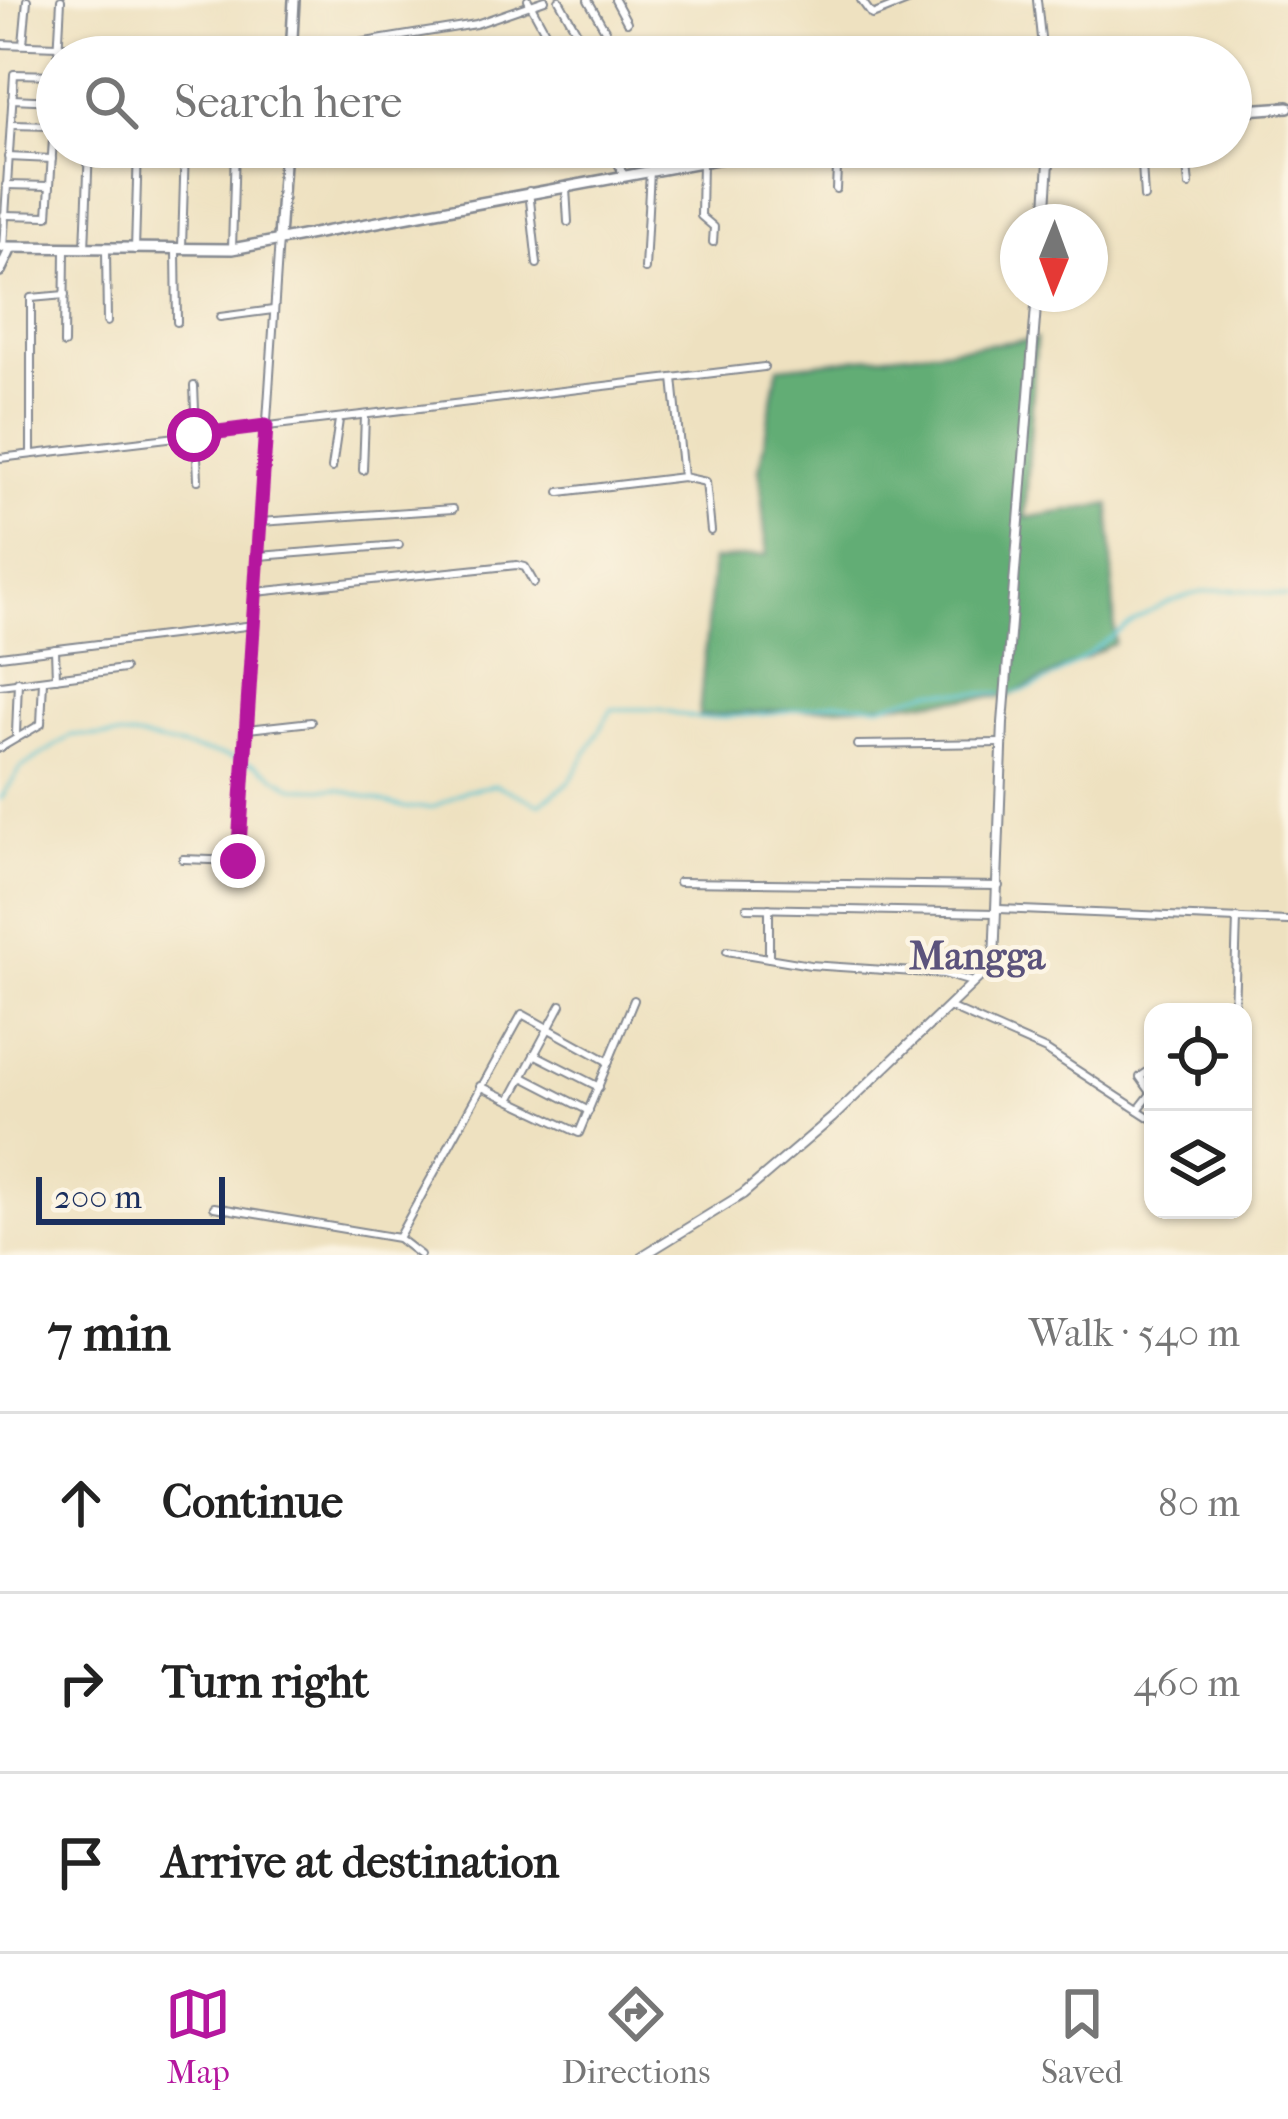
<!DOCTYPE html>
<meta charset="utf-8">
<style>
body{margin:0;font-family:"IM FELL French Canon",serif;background:#f2f2f2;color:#222}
.controls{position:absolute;right:36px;bottom:36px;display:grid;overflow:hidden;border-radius:24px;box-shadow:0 3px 9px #0004}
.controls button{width:108px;height:108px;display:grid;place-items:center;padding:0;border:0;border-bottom:3px solid #e0e0e0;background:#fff;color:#222;font:60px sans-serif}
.compass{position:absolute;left:1000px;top:204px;width:108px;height:108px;border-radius:50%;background:#fff;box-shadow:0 3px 9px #0004;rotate:181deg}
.scale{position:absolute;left:36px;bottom:30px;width:189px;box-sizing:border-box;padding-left:12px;border:6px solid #1b2f5e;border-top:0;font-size:33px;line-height:42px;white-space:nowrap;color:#1b2f5e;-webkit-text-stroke:9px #fcf5e5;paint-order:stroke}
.stop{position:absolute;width:36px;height:36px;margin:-27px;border:9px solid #b5179e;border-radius:50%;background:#fff}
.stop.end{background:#b5179e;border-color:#fff;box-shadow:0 3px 12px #0008}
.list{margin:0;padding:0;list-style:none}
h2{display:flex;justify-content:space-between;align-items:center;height:156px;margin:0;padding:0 48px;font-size:51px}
h2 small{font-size:39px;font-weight:400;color:#767676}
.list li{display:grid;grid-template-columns:78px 1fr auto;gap:36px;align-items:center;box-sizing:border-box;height:180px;padding:0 48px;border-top:3px solid #e0e0e0}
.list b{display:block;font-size:45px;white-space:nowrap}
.list em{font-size:39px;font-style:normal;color:#767676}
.icon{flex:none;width:66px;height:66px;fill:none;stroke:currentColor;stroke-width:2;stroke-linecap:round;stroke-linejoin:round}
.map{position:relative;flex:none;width:1288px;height:1255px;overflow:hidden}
.search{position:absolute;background:#fff;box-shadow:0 3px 9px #0004;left:36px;right:36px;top:36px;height:132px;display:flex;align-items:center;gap:30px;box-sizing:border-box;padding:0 42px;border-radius:66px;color:#767676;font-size:45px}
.sheet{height:696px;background:#fff}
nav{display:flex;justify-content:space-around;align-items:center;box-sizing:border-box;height:168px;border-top:3px solid #e0e0e0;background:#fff;font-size:33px;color:#767676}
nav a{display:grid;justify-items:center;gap:6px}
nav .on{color:#b5179e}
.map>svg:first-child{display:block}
</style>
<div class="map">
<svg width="1288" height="1255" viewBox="0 0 1288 1255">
<rect width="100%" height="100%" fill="#fcf5e5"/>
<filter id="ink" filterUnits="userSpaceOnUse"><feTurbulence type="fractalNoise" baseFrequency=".00833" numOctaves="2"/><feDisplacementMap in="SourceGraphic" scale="24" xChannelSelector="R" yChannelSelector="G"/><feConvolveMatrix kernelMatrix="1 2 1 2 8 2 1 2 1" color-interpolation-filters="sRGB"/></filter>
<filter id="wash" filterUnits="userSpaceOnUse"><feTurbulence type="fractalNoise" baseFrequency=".004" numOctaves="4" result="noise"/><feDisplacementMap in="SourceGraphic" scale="48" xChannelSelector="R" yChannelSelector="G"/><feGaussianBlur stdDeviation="2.7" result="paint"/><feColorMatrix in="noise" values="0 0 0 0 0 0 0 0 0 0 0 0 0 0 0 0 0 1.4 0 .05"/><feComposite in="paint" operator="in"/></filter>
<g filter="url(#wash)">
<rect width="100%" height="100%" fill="#eee1c0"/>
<path fill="#62ad75" stroke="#3e6e6a" stroke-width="3" d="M1036,339L1025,518L1110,504L1115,643L1009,696L699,716L713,560L767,555L759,470L778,367Z"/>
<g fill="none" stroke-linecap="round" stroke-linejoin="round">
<g stroke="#56c2d0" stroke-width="3">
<path d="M1009,694C1039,690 1067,669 1091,652C1161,599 1200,577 1288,597"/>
<path d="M0,800L21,768L72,735L135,737L227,756L255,764L294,788L337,789L407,808L434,807L467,790L496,785L539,804L569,783L612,709H658L701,719L774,714L836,702L880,706L932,691L1001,694"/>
</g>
</g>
</g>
<g filter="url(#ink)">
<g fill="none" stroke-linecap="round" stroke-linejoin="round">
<defs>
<g id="minor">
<path d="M528,0L559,57"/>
<path d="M559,0L587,50"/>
<path d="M588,0L609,37"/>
<path d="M615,0L627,22"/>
<path d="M861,0L872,15L910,0"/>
<path d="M1037,0L1043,57"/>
<path d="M0,44L291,54L476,24L545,0"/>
<path d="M23,44L27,0"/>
<path d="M58,57L61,0"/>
<path d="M12,99L56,101"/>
<path d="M11,125L54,126"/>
<path d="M130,147L285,154"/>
<path d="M609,147L624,175"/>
<path d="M665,147L672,167"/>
<path d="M929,147V159"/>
<path d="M1141,147L1144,197"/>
<path d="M1185,147L1189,185"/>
<path d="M8,157L52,159"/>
<path d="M702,161L701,216L714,227L713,242"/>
<path d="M6,185L50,186"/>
<path d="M566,188L568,222"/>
<path d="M836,189L838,147"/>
<path d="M529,191L537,264"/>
<path d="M4,215L48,216L57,78"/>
<path d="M182,247L185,147"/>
<path d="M3,248L14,74L57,75"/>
<path d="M85,249L89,147"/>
<path d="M232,249L235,147"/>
<path d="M106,250L107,322"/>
<path d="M135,250L138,147"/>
<path d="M176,251L177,322"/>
<path d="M645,269L650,170"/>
<path d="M220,317L273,310"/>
<path d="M64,344L65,249"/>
<path d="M194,386L198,480"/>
<path d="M31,454V298L65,295"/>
<path d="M0,458L764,367"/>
<path d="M332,468L339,420"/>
<path d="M363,470L365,416"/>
<path d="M683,477L706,482L711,531"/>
<path d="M560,492L683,477L673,378"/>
<path d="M260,522L453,509"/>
<path d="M259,556L399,545"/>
<path d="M256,592L517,565L525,567L534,583"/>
<path d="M55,649L56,678"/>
<path d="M0,656L254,625"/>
<path d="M0,685L124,669"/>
<path d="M248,729L311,722"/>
<path d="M16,734L18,681"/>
<path d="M857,745L1002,743"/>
<path d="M0,748L41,724L43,680"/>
<path d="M183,859L238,861L279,239"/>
<path d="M679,882L999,886"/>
<path d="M747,908L995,913"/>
<path d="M999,909L1288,921"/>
<path d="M727,951L810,965L944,974L972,982"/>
<path d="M769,958V908"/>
<path d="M951,1008L1046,1050L1150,1118"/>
<path d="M1234,1012L1237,918"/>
<path d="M534,1054L599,1087"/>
<path d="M523,1077L589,1111"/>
<path d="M480,1086L579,1133L634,1000"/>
<path d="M1150,1091L1140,1077L1153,1068"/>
<path d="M510,1100L561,1005"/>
<path d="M1138,1110L1153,1091"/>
<path d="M214,1207L398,1238L420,1255"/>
<path d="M398,1238L522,1014L609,1062"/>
</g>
<g id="tertiary">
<path d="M1045,222L1050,147"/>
<path d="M644,1255L743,1194L832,1118L994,963L1003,723L1037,294"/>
</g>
<g id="secondary">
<path d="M291,57L294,0"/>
<path d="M1231,111L1288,107"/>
<path d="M279,239L285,147"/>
<path d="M0,247L232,249L782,147"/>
<path d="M0,271L11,248"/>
</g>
</defs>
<use href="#minor" stroke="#84888f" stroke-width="10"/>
<use href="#tertiary" stroke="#84888f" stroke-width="12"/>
<use href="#secondary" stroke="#84888f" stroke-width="14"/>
<use href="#minor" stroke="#fff" stroke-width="6"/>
<use href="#tertiary" stroke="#fff" stroke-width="8"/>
<use href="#secondary" stroke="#fff" stroke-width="9"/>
</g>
</g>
<g fill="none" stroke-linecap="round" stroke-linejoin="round" filter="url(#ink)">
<path stroke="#b5179e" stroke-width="15" d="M194,435L266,426L238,861"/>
</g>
<g text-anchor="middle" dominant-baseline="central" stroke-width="9" stroke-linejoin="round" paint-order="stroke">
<g font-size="39" font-weight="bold" fill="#5b537c" stroke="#fcf5e5">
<text x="977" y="956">Mangga</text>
</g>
</g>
</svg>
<div class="controls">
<button><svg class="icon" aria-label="locate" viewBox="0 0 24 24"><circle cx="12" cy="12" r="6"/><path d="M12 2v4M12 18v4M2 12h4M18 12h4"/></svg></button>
<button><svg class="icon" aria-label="layers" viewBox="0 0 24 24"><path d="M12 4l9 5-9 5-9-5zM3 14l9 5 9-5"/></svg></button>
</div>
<svg class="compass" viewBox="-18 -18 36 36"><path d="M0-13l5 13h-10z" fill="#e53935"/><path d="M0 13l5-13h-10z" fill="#767676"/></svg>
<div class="scale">200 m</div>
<div class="stop" style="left:194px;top:435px"></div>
<div class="stop end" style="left:238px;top:861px"></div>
<div class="search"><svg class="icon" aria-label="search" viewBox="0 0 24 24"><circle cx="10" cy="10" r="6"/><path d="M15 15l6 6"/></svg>Search here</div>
</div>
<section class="sheet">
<h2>7 min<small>Walk · 540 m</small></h2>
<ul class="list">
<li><svg class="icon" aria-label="ahead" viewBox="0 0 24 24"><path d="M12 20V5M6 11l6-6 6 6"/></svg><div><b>Continue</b></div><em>80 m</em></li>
<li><svg class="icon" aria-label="right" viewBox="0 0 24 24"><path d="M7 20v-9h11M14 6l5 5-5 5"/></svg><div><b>Turn right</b></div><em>460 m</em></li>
<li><svg class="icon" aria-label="arrive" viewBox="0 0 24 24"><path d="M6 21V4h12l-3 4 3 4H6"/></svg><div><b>Arrive at destination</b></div></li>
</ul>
</section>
<nav>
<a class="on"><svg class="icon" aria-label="map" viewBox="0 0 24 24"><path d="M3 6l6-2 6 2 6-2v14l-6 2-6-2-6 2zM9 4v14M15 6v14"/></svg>Map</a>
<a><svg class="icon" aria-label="directions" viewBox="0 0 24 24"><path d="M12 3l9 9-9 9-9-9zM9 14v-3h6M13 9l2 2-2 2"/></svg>Directions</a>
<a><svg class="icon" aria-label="saved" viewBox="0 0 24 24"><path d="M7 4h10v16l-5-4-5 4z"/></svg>Saved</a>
</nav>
